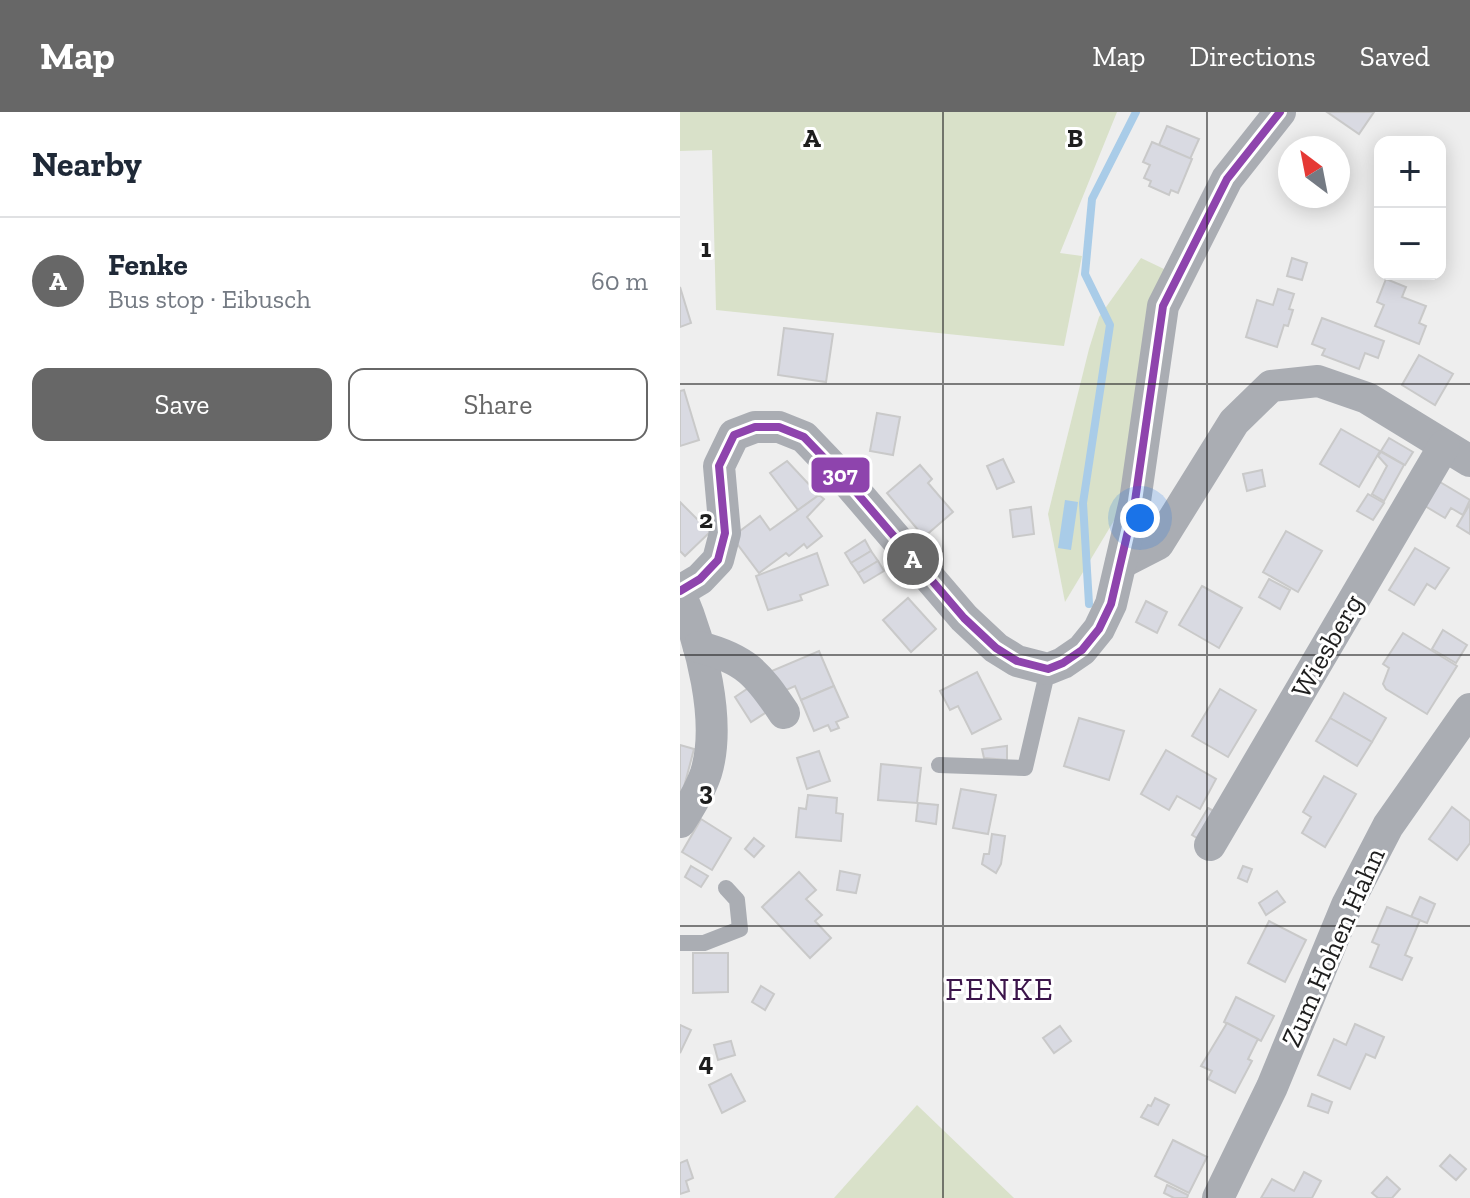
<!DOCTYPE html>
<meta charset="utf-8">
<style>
body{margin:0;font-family:"Zilla Slab",serif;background:#f2f2f3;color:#1f2937}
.controls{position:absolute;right:24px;top:24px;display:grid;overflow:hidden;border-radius:16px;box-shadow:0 4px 20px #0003}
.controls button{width:72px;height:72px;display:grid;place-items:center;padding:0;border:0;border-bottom:2px solid #e0e1e3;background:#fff;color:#1f2937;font:40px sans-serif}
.compass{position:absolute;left:598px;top:24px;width:72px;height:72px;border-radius:50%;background:#fff;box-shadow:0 4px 20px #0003;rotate:328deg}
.you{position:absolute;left:460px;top:406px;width:28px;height:28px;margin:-20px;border:6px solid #fff;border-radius:50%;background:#1a73e8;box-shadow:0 0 0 12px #1a73e833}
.badge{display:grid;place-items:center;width:52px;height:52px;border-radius:50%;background:#676767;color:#fff;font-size:26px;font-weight:700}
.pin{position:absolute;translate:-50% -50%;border:4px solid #fff;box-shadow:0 2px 8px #0006}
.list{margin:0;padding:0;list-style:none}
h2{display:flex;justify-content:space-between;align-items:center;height:104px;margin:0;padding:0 32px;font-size:34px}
h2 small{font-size:26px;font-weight:400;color:#747a83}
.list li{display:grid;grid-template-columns:52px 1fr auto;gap:24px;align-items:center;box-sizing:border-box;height:128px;padding:0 32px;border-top:2px solid #e0e1e3}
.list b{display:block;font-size:30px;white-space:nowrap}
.list p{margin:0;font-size:26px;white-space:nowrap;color:#747a83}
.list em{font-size:26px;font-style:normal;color:#747a83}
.actions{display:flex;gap:16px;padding:24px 32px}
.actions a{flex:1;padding:18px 0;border:2px solid #676767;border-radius:16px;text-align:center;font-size:28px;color:#676767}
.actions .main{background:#676767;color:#fff}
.map{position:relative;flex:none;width:790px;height:1086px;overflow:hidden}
header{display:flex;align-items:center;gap:48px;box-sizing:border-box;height:112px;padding:0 40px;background:#676767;color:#fff}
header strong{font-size:38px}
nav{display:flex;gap:44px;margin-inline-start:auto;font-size:28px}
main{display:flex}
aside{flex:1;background:#fff}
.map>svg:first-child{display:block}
</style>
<header>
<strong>Map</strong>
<nav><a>Map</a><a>Directions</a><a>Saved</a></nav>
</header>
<main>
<aside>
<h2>Nearby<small></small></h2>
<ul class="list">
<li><span class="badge">A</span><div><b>Fenke</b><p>Bus stop · Eibusch</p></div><em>60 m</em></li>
</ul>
<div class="actions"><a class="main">Save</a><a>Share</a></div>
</aside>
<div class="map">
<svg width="790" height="1086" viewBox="0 0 790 1086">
<rect width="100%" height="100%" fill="#eee"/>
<g fill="#d9e1c9">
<path d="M0,0H437L380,141L402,144L384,234L36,198L32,38L0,39Z"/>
<path d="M461,146L484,157L447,387L385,490L368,402L409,237L419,205Z"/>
<path d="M237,993L334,1086H154Z"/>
</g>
<path fill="#a9cce8" d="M385,388L398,390L391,438L378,436Z"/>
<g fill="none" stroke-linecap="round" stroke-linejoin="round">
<path stroke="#a9cce8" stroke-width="8" d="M409,492L403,391L430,213L405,162L412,87L456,0"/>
</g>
<g fill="#d9dae2" stroke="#c9c9c9" stroke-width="2">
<path d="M647,0H694L679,22Z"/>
<path d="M487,14L519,27L510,47L479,33Z"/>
<path d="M472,30L512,47L498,81L491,78L489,83L469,74L471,69L464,66L470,53L463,50Z"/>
<path d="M612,146L627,151L622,168L607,164Z"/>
<path d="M706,167L726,175L722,185L746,194L739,211L746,214L739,232L695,214L704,193L697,190Z"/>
<path d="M0,175L11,211L0,215Z"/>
<path d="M598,177L614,182L609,197L613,198L608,214L604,213L597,235L566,225L577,188L593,193Z"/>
<path d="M642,206L704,229L698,246L685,241L679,257L642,243L645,237L632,232Z"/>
<path d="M104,216L153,222L146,270L98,263Z"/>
<path d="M739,243L773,262L755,293L722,273Z"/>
<path d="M4,278L19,328L0,334V279Z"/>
<path d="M197,301L220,305L213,343L190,339Z"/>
<path d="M661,317L700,339L679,375L640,352Z"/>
<path d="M709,326L733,340L725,353L701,339Z"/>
<path d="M701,340L724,353L704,389L692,382L707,354L698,344Z"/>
<path d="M323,347L334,370L317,377L307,354Z"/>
<path d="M107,349L139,383L118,398L90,361Z"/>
<path d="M240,353L252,367L248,371L273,400L244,425L207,381Z"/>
<path d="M582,358L585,374L567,379L563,362Z"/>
<path d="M760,370L790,388L783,403L771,396L765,406L745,394Z"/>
<path d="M688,382L704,391L693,408L677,399Z"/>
<path d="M139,383L144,387L127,405L142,424L127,436L124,432L109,444L106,441L79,461L52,425L80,404L90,418Z"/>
<path d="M0,390L30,420L5,444L0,439Z"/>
<path d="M790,392V422L777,414Z"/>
<path d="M351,395L354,422L333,425L330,398Z"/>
<path d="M606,419L642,439L618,480L583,460Z"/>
<path d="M185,428L191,439L171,451L165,441Z"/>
<path d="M735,436L769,456L755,477L747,472L734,493L709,478Z"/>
<path d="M191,439L198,449L178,461L171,451Z"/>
<path d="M137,441L148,473L120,483L122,488L88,498L76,464Z"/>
<path d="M198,449L204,459L184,471L178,461Z"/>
<path d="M589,467L610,478L600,497L579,485Z"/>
<path d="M522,474L562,496L539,536L499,513Z"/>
<path d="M228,486L256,517L231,540L203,508Z"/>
<path d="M466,489L487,500L477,521L456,510Z"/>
<path d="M763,518L787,533L776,551L752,537Z"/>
<path d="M723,521L777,554L747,602L706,577L703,572L709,556L703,552Z"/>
<path d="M139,539L154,574L121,588L115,574L97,582L87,561Z"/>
<path d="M297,560L321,607L292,622L278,594L270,598L260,579Z"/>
<path d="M76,571L93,596L71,610L55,585Z"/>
<path d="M154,574L168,605L156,610L159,616L151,619L148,613L134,619L121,588Z"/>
<path d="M540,577L576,598L548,645L512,624Z"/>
<path d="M664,581L706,606L692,630L650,606Z"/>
<path d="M399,606L444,619L429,668L384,654Z"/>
<path d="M650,606L692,630L677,654L636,629Z"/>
<path d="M0,633L14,637L0,690Z"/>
<path d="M327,634V648L304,646L302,637Z"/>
<path d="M486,638L536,667L520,697L497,684L489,698L461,682Z"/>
<path d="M139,639L150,669L127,677L117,646Z"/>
<path d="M201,652L241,656L237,691L198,688Z"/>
<path d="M644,664L676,682L645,735L622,721L631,705L623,700Z"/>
<path d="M281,677L316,683L308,722L273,716Z"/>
<path d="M128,683L157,686L156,701L163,702L161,729L116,725L119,696L126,697Z"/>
<path d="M238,691L258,693L256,712L236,709Z"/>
<path d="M772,695L790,709V731L777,748L749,727Z"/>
<path d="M528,696L541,703L525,731L512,723Z"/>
<path d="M21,707L51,726L32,758L2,740Z"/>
<path d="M312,722L325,724L321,752L316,761L302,752L304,742H309Z"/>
<path d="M74,726L84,734L74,745L65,737Z"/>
<path d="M11,754L28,764L21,775L5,765Z"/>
<path d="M563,754L572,757L567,770L558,766Z"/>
<path d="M160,759L180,763L176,781L157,778Z"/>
<path d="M119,760L136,778L126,787L142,803L135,809L151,826L130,846L82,795Z"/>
<path d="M597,779L605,790L586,803L579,791Z"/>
<path d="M740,785L755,792L747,811L731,805Z"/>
<path d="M707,795L740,808L725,843L732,846L722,868L690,855L699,833L692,830Z"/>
<path d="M589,809L626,828L605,870L568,851Z"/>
<path d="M13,841H48V880L13,881Z"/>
<path d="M81,874L94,882L85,898L72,890Z"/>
<path d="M556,885L594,904L581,929L544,910Z"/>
<path d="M547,911L578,927L568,947L572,949L555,981L528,967L532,959L521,954Z"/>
<path d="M675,912L704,925L695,946L686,942L670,977L638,963L654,927L666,933Z"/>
<path d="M0,913L11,918L0,941Z"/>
<path d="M380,914L391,929L374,941L363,926Z"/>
<path d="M51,929L55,943L38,948L34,933Z"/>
<path d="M51,962L65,989L42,1001L29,973Z"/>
<path d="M632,982L652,990L648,1001L628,994Z"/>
<path d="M475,986L489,993L478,1013L461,1005L468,993L471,994Z"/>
<path d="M493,1028L527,1045L509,1081L475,1064Z"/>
<path d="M770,1043L786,1057L776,1068L760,1054Z"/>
<path d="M7,1048L13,1066L6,1069L9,1079L0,1082V1051Z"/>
<path d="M624,1060L641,1069L632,1086H581L592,1067L614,1079Z"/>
<path d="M707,1065L720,1077L712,1086H698L692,1081Z"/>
<path d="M487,1073L508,1083L507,1086H494L484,1081Z"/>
</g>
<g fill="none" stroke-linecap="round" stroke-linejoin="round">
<g stroke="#aaadb3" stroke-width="16">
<path d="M259,653L345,656L368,557"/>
<path d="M0,831H24L60,817L57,788L46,776"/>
</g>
<g stroke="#aaadb3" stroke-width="32">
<path d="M441,451L478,432L554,310L591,274L638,269L687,286L790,349"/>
<path d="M0,479L20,467L38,448L45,421L39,354L54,323L75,315H99L124,325L170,373L284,506L316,536L337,549L368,557L383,551L402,538L419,517L431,492L455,389L483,194L547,67L600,0"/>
<path d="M0,481C21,530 42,609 26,661C20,679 10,695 0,710"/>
<path d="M19,535C66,547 78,562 104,601"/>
<path d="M530,733L764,334"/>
<path d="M538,1086L592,975L667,793L708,714L790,597"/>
</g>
<defs>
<path id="bus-1" d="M0,479L20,467L38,448L45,421L39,354L54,323L75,315H99L124,325L170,373L284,506L316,536L337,549L368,557L383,551L402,538L419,517L431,492L455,389L483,194L547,67L600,0"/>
</defs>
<use href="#bus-1" stroke="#fff" stroke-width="14"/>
<use href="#bus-1" stroke="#8e44ad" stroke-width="8"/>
</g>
<path fill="none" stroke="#1e1e1e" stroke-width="2" stroke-opacity="0.55" d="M263,0V1086M527,0V1086M0,272H790M0,543H790M0,814H790"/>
<g text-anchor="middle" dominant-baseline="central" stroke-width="6" stroke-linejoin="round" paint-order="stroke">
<g font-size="28" fill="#1e1e1e" stroke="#fff">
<text transform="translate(647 534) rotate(-60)">Wiesberg</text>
<text transform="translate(653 835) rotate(-66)">Zum Hohen Hahn</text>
</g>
<g font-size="32" letter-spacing="2" fill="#3c154b" stroke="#fff">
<text x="320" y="877">FENKE</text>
</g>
</g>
<g font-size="26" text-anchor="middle" font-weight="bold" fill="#1e1e1e" stroke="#fff" stroke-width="6" stroke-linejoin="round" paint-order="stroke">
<text x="132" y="35">A</text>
<text x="395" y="35">B</text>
<text x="26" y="145">1</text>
<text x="26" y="416">2</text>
<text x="26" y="688">3</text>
<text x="26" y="959">4</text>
</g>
<rect stroke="#fff" stroke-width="3" x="130" y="344" width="61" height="38" rx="8" fill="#8e44ad"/>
<g font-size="22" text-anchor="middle" font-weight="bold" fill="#fff">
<text x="160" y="370">307</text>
</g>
</svg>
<div class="controls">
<button>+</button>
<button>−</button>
</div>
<svg class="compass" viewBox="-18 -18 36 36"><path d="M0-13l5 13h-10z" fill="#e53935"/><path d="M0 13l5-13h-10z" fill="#747a83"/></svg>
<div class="you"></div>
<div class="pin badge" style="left:233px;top:447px">A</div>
</div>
</main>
